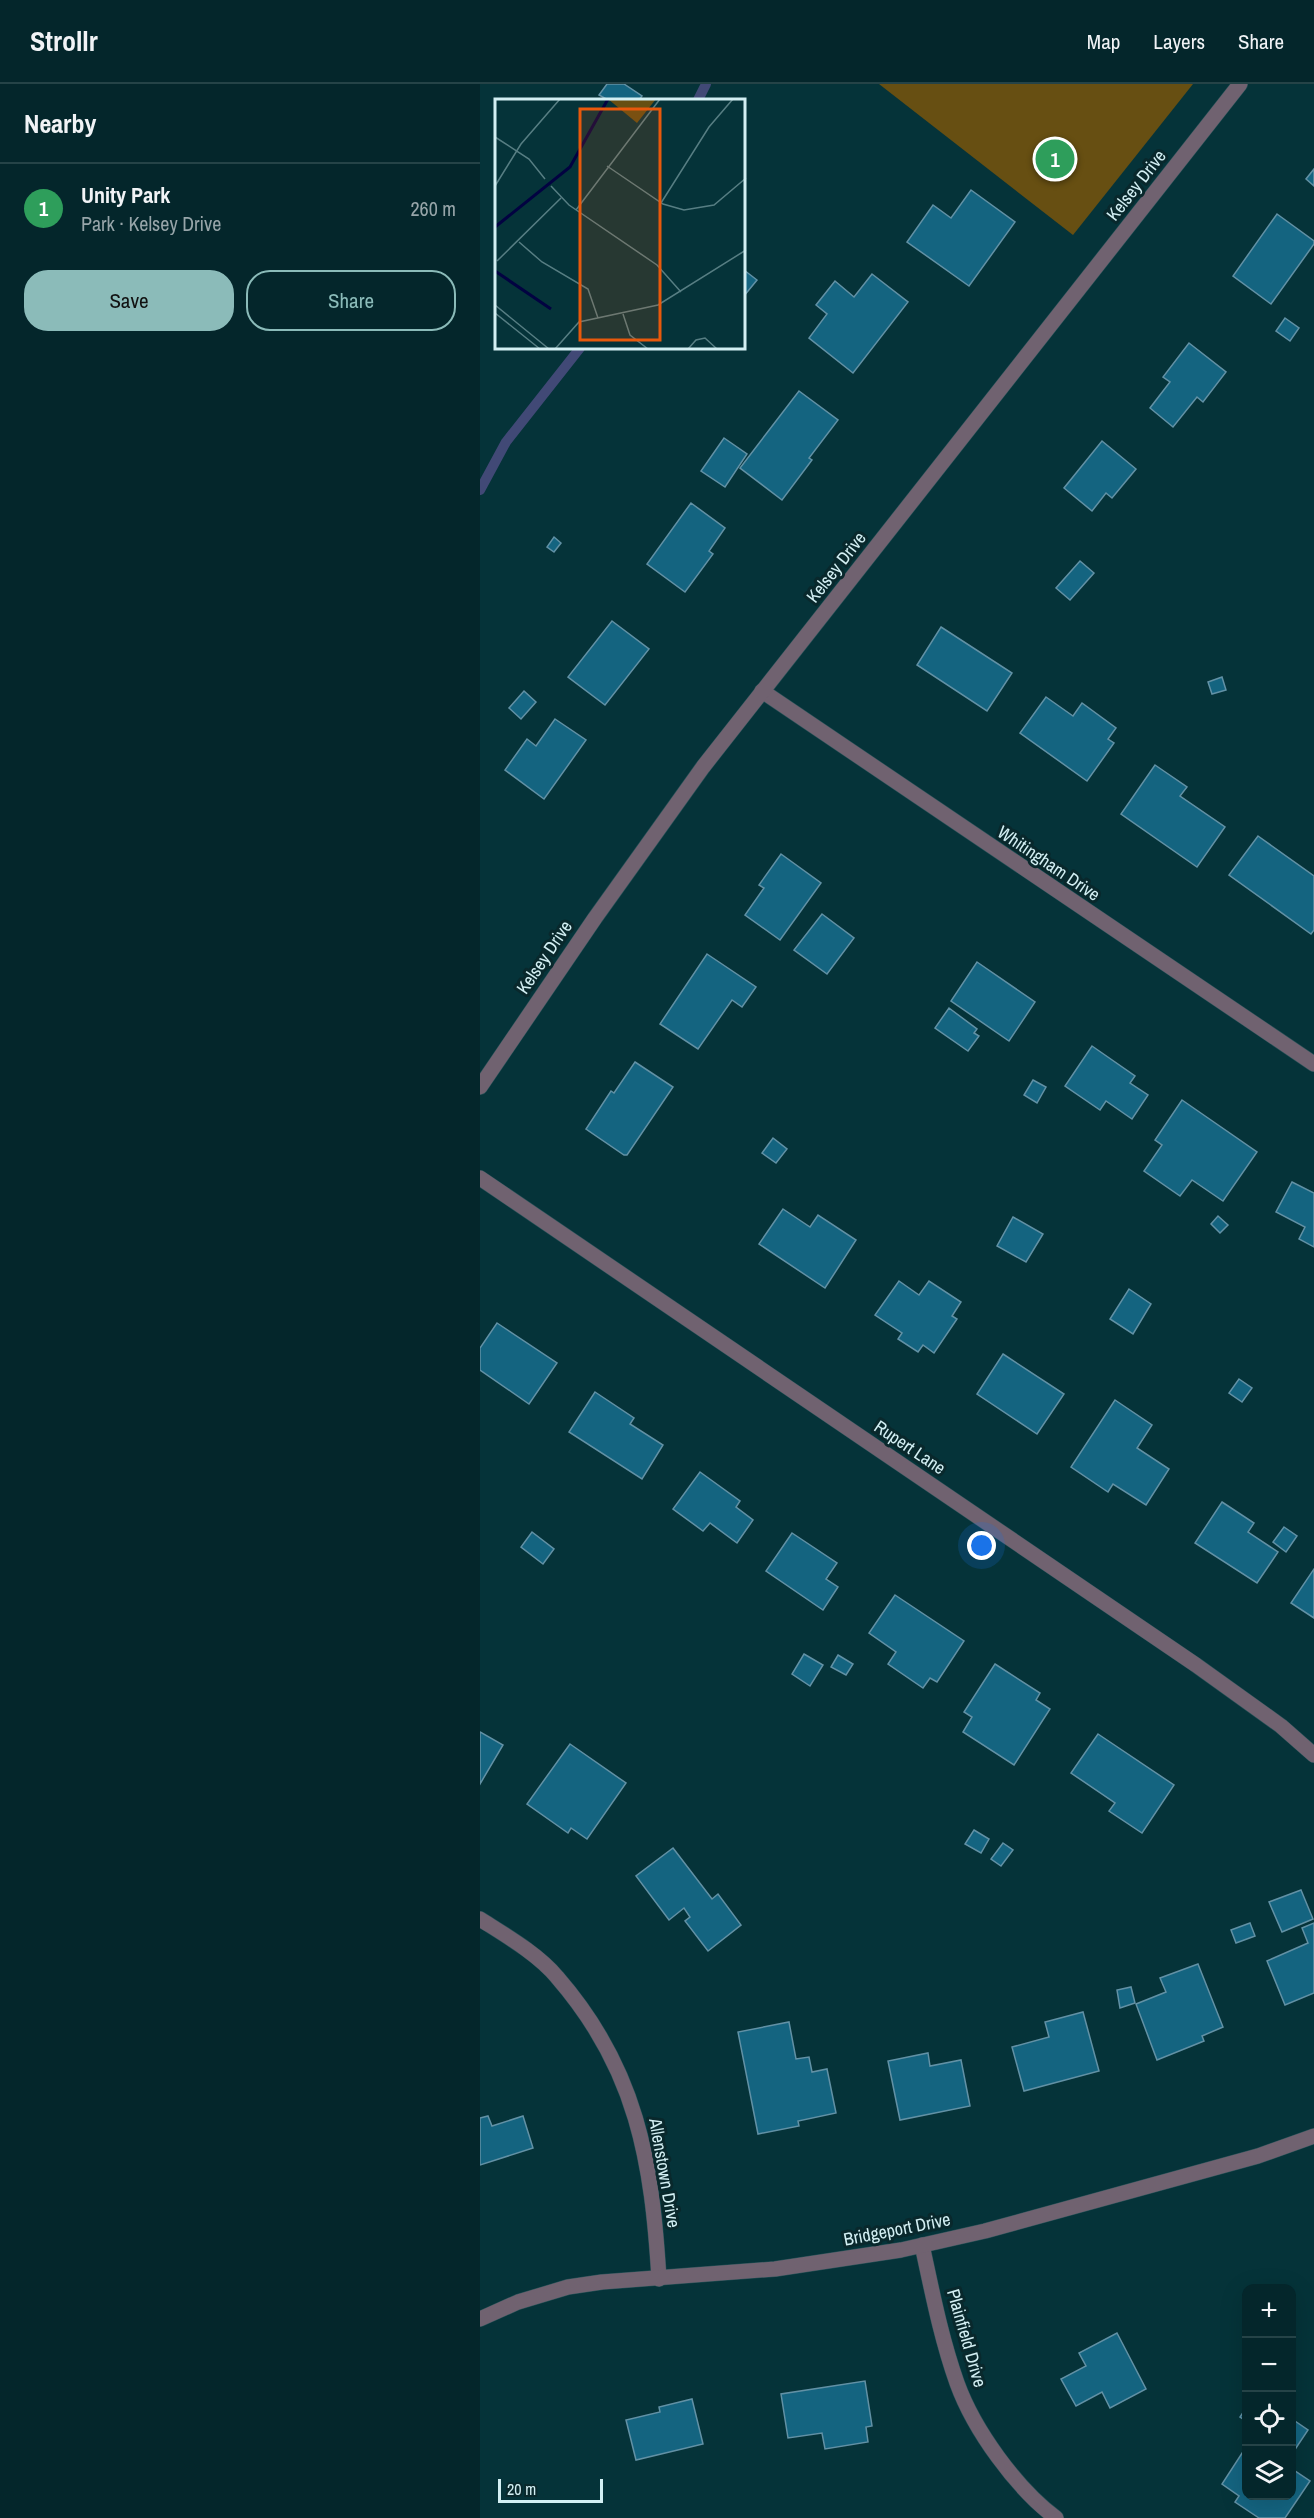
<!DOCTYPE html>
<meta charset="utf-8">
<style>
body{margin:0;font-family:"Archivo Narrow",sans-serif;background:#123237;color:#f1f3f6}
.controls{position:absolute;right:18px;bottom:18px;display:grid;overflow:hidden;border-radius:12px;box-shadow:0 6px 24px #0002}
.controls button{width:54px;height:54px;display:grid;place-items:center;padding:0;border:0;border-bottom:2px solid #254347;background:#04262b;color:#f1f3f6;font:30px sans-serif}
.scale{position:absolute;left:18px;bottom:15px;width:105px;box-sizing:border-box;padding-left:6px;border:3px solid #d3eff3;border-top:0;font-size:16px;line-height:21px;white-space:nowrap;color:#d3eff3;-webkit-text-stroke:4px #09282c;paint-order:stroke}
.you{position:absolute;left:502px;top:1462px;width:21px;height:21px;margin:-15px;border:4px solid #fff;border-radius:50%;background:#1a73e8;box-shadow:0 0 0 9px #1a73e833}
.badge{display:grid;place-items:center;width:39px;height:39px;border-radius:50%;background:#8bbbb9;color:#fff;font-size:20px;font-weight:700}
.pin{position:absolute;translate:-50% -50%;border:3px solid #fff;box-shadow:0 2px 6px #0006}
.list{margin:0;padding:0;list-style:none}
h2{display:flex;justify-content:space-between;align-items:center;height:78px;margin:0;padding:0 24px;font-size:26px}
h2 small{font-size:20px;font-weight:400;color:#97a5a9}
.list li{display:grid;grid-template-columns:39px 1fr auto;gap:18px;align-items:center;box-sizing:border-box;height:90px;padding:0 24px;border-top:2px solid #254347}
.list b{display:block;font-size:22px;white-space:nowrap}
.list p{margin:0;font-size:20px;white-space:nowrap;color:#97a5a9}
.list em{font-size:20px;font-style:normal;color:#97a5a9}
.actions{display:flex;gap:12px;padding:18px 24px}
.actions a{flex:1;padding:14px 0;border:2px solid #8bbbb9;border-radius:24px;text-align:center;font-size:21px;color:#8bbbb9}
.actions .main{background:#8bbbb9;color:#111}
.icon{flex:none;width:33px;height:33px;fill:none;stroke:currentColor;stroke-width:2;stroke-linecap:round;stroke-linejoin:round}
.map{position:relative;flex:none;width:834px;height:2434px;overflow:hidden}
header{display:flex;align-items:center;gap:36px;box-sizing:border-box;height:84px;padding:0 30px;background:#04262b;border-bottom:2px solid #254347}
header strong{font-size:28px}
nav{display:flex;gap:33px;margin-inline-start:auto;font-size:21px}
main{display:flex}
aside{flex:1;background:#04262b}
.map>svg:first-child{display:block}
</style>
<header>
<strong>Strollr</strong>
<nav><a>Map</a><a>Layers</a><a>Share</a></nav>
</header>
<main>
<aside>
<h2>Nearby<small></small></h2>
<ul class="list">
<li><span class="badge" style="background:#2e9e5b">1</span><div><b>Unity Park</b><p>Park · Kelsey Drive</p></div><em>260 m</em></li>
</ul>
<div class="actions"><a class="main">Save</a><a>Share</a></div>
</aside>
<div class="map">
<svg width="834" height="2434" viewBox="0 0 834 2434">
<rect width="100%" height="100%" fill="#053339"/>
<path fill="#674f12" d="M399,0H713L593,151Z"/>
<g fill="none" stroke-linecap="round" stroke-linejoin="round">
<g stroke="#414976" stroke-width="10">
<path d="M218,16L226,0"/>
<path d="M0,406L26,358L100,264"/>
</g>
</g>
<g fill="#146480" stroke="#6291a5" stroke-width="1.5">
<path d="M127,0H144L162,12L159,16H128L119,11Z"/>
<path d="M834,85V102L826,95Z"/>
<path d="M491,106L535,138L489,202L427,158L453,121L471,134Z"/>
<path d="M797,130L834,157V160L791,220L753,192Z"/>
<path d="M264,186L277,196L264,212Z"/>
<path d="M392,190L428,218L373,289L329,254L347,230L336,221L355,197L374,213Z"/>
<path d="M805,234L819,244L810,257L796,247Z"/>
<path d="M709,259L746,288L723,318L717,313L693,343L670,324L690,298L683,293Z"/>
<path d="M319,307L358,336L329,374L332,376L302,416L260,384Z"/>
<path d="M244,354L267,370L245,403L221,387Z"/>
<path d="M622,357L656,385L632,414L626,409L612,427L584,404Z"/>
<path d="M211,419L245,444L229,467L233,470L205,508L167,480Z"/>
<path d="M74,453L81,459L74,468L67,463Z"/>
<path d="M600,477L614,489L590,516L576,504Z"/>
<path d="M132,537L169,565L125,621L88,593Z"/>
<path d="M461,543L532,589L507,627L437,581Z"/>
<path d="M742,593L746,606L732,610L728,598Z"/>
<path d="M44,607L56,618L41,635L29,624Z"/>
<path d="M566,613L593,632L602,619L636,644L628,655L634,659L607,697L540,649Z"/>
<path d="M75,635L106,656L64,715L25,686L47,655L56,662Z"/>
<path d="M675,681L707,703L700,712L745,743L717,783L641,730Z"/>
<path d="M778,752L834,792V846L831,850L749,791Z"/>
<path d="M301,770L341,799L300,856L265,831L284,804L279,801Z"/>
<path d="M342,830L374,854L347,890L314,866Z"/>
<path d="M227,870L276,903L262,923L252,916L218,965L180,940Z"/>
<path d="M497,878L555,918L529,957L471,917Z"/>
<path d="M469,924L497,945L494,949L499,952L488,967L455,944Z"/>
<path d="M612,962L655,992L650,999L668,1011L652,1035L626,1017L620,1026L585,1002Z"/>
<path d="M155,978L193,1003L147,1071H144L106,1045L131,1007L134,1009Z"/>
<path d="M553,996L566,1003L557,1019L544,1011Z"/>
<path d="M702,1016L777,1068L743,1117L712,1096L700,1112L664,1087L682,1061L675,1056Z"/>
<path d="M293,1054L307,1065L296,1079L282,1069Z"/>
<path d="M812,1098L834,1109V1163L819,1155L825,1143L796,1128Z"/>
<path d="M303,1125L330,1143L338,1131L376,1156L345,1204L279,1160Z"/>
<path d="M738,1132L748,1141L740,1149L731,1140Z"/>
<path d="M533,1133L563,1150L546,1178L517,1162Z"/>
<path d="M419,1197L439,1211L449,1197L481,1218L472,1232L477,1235L454,1269L443,1261L438,1268L418,1255L422,1249L395,1231Z"/>
<path d="M649,1205L671,1220L653,1250L630,1235Z"/>
<path d="M17,1239L77,1279L49,1320L0,1286V1264Z"/>
<path d="M523,1270L584,1310L557,1350L497,1310Z"/>
<path d="M759,1295L772,1304L762,1318L749,1309Z"/>
<path d="M115,1308L154,1334L150,1340L183,1361L162,1395L89,1348Z"/>
<path d="M635,1316L672,1341L657,1364L689,1385L666,1421L633,1400L628,1408L591,1383Z"/>
<path d="M220,1388L260,1417L256,1423L273,1436L257,1459L230,1439L223,1447L193,1425Z"/>
<path d="M742,1418L774,1439L768,1448L798,1468L777,1499L715,1459Z"/>
<path d="M804,1443L817,1452L806,1468L793,1458Z"/>
<path d="M52,1448L74,1465L63,1480L41,1463Z"/>
<path d="M312,1449L357,1479L346,1495L358,1503L343,1526L286,1487Z"/>
<path d="M834,1485V1534L811,1519Z"/>
<path d="M415,1511L484,1557L457,1598L450,1594L443,1604L408,1580L416,1568L389,1549Z"/>
<path d="M324,1570L343,1581L330,1602L312,1590Z"/>
<path d="M358,1571L373,1580L366,1591L351,1583Z"/>
<path d="M515,1580L560,1609L556,1616L570,1625L534,1681L483,1648L492,1633L484,1628Z"/>
<path d="M0,1648L23,1661L0,1700Z"/>
<path d="M618,1650L694,1701L662,1749L629,1727L635,1719L591,1689Z"/>
<path d="M90,1660L146,1699L107,1755L91,1744L88,1749L47,1720Z"/>
<path d="M494,1746L509,1755L501,1769L485,1760Z"/>
<path d="M523,1759L533,1766L521,1782L511,1775Z"/>
<path d="M193,1764L232,1815L238,1810L261,1841L228,1867L205,1837L210,1833L204,1824L189,1836L156,1792Z"/>
<path d="M821,1806L833,1835L802,1848L789,1818Z"/>
<path d="M770,1839L775,1852L756,1859L751,1846Z"/>
<path d="M834,1839V1909L805,1921L787,1877L828,1859L822,1844Z"/>
<path d="M718,1880L743,1943L722,1952L724,1957L677,1976L656,1920L686,1908L680,1894Z"/>
<path d="M651,1903L655,1919L640,1924L637,1906Z"/>
<path d="M603,1928L619,1987L544,2007L532,1963L569,1953L565,1938Z"/>
<path d="M309,1938L316,1975L329,1973L332,1988L347,1985L356,2029L318,2037L319,2042L278,2050L258,1948Z"/>
<path d="M448,1969L450,1982L481,1976L490,2022L420,2036L408,1977Z"/>
<path d="M8,2032L12,2042L43,2032L53,2064L0,2081V2034Z"/>
<path d="M637,2249L666,2305L630,2324L622,2308L596,2322L581,2295L606,2282L599,2269Z"/>
<path d="M385,2297L392,2342L386,2343L388,2358L345,2365L342,2349L308,2354L301,2310Z"/>
<path d="M212,2315L223,2360L156,2376L146,2336L180,2328L179,2323Z"/>
<path d="M766,2324V2337L760,2333Z"/>
<path d="M812,2335L828,2346L812,2370Z"/>
<path d="M766,2363V2412H812V2385L830,2397L805,2434H779L755,2418L759,2412L742,2400Z"/>
</g>
<g fill="none" stroke-linecap="round" stroke-linejoin="round">
<defs>
<g id="minor">
<path d="M282,607L834,980"/>
<path d="M0,1003L115,834L223,683L760,0"/>
<path d="M0,1094L716,1581L801,1642L834,1671"/>
<path d="M0,1835C25,1851 58,1870 77,1893C157,1985 172,2077 179,2195"/>
<path d="M442,2161C452,2207 461,2254 477,2299C494,2346 536,2404 576,2434"/>
<path d="M0,2235L38,2218L88,2203L122,2198L295,2185L421,2166L505,2147L778,2072L834,2052"/>
</g>
</defs>
<use href="#minor" stroke="#265157" stroke-width="16"/>
<use href="#minor" stroke="#706270" stroke-width="15"/>
</g>
<g text-anchor="middle" dominant-baseline="central" stroke-width="6" stroke-linejoin="round" paint-order="stroke">
<g font-size="18" fill="#d3eff3" stroke="#09282c">
<text transform="translate(656 101) rotate(-52)">Kelsey Drive</text>
<text transform="translate(356 483) rotate(-52)">Kelsey Drive</text>
<text transform="translate(569 779) rotate(34)">Whitingham Drive</text>
<text transform="translate(64 873) rotate(-56)">Kelsey Drive</text>
<text transform="translate(430 1363) rotate(34)">Rupert Lane</text>
<text transform="translate(185 2089) rotate(80)">Allenstown Drive</text>
<text transform="translate(417 2145) rotate(-11)">Bridgeport Drive</text>
<text transform="translate(487 2254) rotate(74)">Plainfield Drive</text>
</g>
</g>
<g transform="translate(15 15)">
<rect width="250" height="250" fill="#053339"/>
<path d="M113,0H161L142,24Z" fill="#674f12"/>
<path fill="none" stroke="#020241" stroke-width="3" d="M0,128L75,68L113,0M0,172L56,210"/>
<path fill="none" stroke="#577e83" stroke-width="1.5" d="M0,38L34,60L50,80M112,67L168,105L189,111L219,106L251,79M0,87L26,45L65,0M56,87L74,106L162,166L186,193M166,104L214,28L238,0M81,111L165,0M24,143L47,163L93,190L103,219M2,162L66,99M0,206L54,250M0,214L45,250M128,215L135,236L153,250M60,250L84,223L163,206L251,151M193,250L201,241L210,239L222,250"/>
<path fill="#e8590c" fill-opacity="0.15" stroke="#e8590c" stroke-width="3" d="M85,10H165V241H85Z"/>
<rect width="250" height="250" fill="none" stroke="#d3eff3" stroke-width="3"/>
</g>
</svg>
<div class="controls">
<button>+</button>
<button>−</button>
<button><svg class="icon" aria-label="locate" viewBox="0 0 24 24"><circle cx="12" cy="12" r="6"/><path d="M12 2v4M12 18v4M2 12h4M18 12h4"/></svg></button>
<button><svg class="icon" aria-label="layers" viewBox="0 0 24 24"><path d="M12 4l9 5-9 5-9-5zM3 14l9 5 9-5"/></svg></button>
</div>
<div class="scale">20 m</div>
<div class="you"></div>
<div class="pin badge" style="left:575px;top:75px;background:#2e9e5b">1</div>
</div>
</main>
